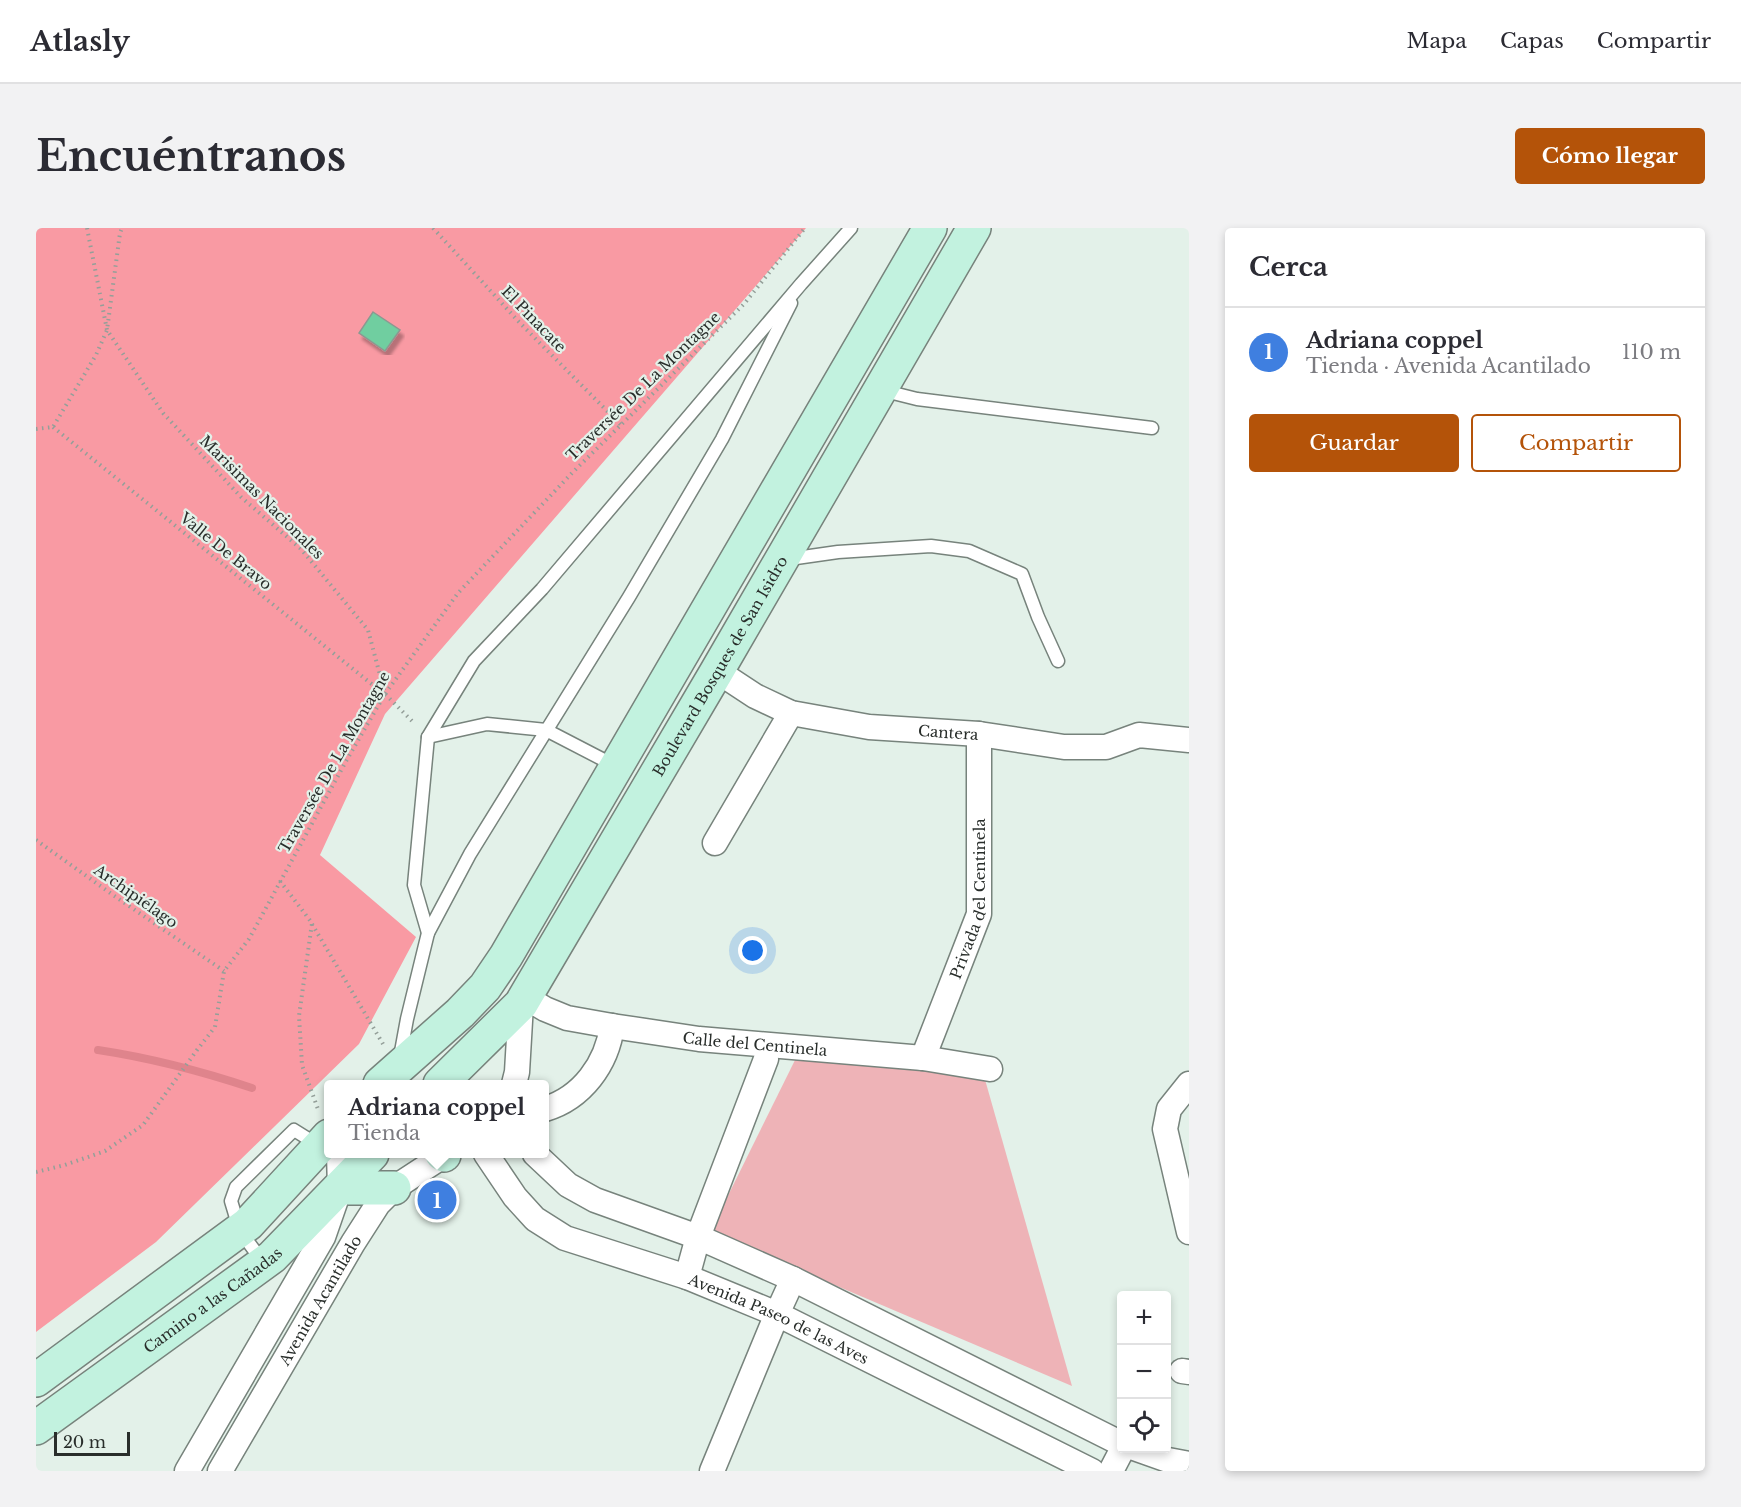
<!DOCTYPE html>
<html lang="es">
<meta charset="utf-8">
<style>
body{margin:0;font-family:"Libre Baskerville",serif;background:#f2f2f3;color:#2b2b33}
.controls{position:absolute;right:18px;bottom:18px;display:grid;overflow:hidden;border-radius:6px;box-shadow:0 3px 9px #0003}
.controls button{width:54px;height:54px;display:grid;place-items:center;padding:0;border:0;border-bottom:2px solid #e1e1e2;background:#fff;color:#2b2b33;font:30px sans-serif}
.scale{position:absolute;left:18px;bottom:15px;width:76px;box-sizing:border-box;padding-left:6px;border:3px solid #292e2b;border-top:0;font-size:16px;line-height:21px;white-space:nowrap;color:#292e2b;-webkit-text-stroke:4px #e3f1e9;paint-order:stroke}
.you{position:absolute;left:717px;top:723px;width:21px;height:21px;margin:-15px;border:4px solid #fff;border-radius:50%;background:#1a73e8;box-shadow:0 0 0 9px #1a73e833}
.badge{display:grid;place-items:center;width:39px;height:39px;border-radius:50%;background:#b45309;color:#fff;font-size:20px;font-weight:700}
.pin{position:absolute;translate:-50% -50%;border:3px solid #fff;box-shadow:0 2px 6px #0006}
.popup{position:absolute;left:288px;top:852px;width:225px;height:78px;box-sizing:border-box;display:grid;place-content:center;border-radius:6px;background:#fff;filter:drop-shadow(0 2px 4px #0005);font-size:20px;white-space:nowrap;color:#7c7c81}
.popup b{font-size:22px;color:#2b2b33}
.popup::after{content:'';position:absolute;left:50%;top:100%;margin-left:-12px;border:12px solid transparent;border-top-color:#fff}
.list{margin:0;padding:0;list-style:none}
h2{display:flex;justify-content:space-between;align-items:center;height:78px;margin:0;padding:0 24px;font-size:26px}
h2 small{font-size:20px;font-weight:400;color:#7c7c81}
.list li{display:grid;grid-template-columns:39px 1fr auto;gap:18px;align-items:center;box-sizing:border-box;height:90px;padding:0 24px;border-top:2px solid #e1e1e2}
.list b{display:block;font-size:22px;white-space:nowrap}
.list p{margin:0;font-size:20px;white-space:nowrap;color:#7c7c81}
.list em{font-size:20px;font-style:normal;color:#7c7c81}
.actions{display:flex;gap:12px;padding:18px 24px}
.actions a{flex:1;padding:14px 0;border:2px solid #b45309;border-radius:6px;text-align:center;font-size:21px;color:#b45309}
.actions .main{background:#b45309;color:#fff}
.icon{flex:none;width:33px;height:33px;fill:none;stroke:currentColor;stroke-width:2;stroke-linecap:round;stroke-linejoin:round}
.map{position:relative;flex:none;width:1153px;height:1243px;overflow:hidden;border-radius:6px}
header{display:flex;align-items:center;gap:36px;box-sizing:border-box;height:84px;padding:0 30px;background:#fff;border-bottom:2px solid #e1e1e2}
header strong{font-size:28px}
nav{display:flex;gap:33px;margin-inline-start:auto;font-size:21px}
.intro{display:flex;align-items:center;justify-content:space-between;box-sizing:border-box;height:144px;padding:0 36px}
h1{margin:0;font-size:42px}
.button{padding:15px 27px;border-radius:6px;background:#b45309;color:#fff;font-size:21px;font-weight:700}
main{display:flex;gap:36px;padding:0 36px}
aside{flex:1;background:#fff;border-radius:6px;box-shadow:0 3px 9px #0003}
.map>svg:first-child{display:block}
</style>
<header>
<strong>Atlasly</strong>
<nav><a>Mapa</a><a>Capas</a><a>Compartir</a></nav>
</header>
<div class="intro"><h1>Encuéntranos</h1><a class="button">Cómo llegar</a></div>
<main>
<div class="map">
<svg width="1153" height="1243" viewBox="0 0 1153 1243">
<defs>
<filter id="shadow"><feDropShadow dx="3.5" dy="6" stdDeviation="1.5" flood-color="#0004"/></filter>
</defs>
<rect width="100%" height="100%" fill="#e3f1e9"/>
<path fill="#eeb3b7" d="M764,822L944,834L1036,1158L674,1004Z"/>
<path fill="#f99aa3" d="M0,0H770L349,486L284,627L380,709L323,816L120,1014L0,1104Z"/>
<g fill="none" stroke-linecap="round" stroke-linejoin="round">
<path stroke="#df848c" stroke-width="8" d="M62,822C115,830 165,843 216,860"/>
</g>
<path fill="#70cea0" stroke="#8b9891" stroke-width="1.5" filter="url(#shadow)" d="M337,84L364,102L349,123L323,105Z"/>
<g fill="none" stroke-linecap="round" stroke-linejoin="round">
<defs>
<g id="service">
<path d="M845,162L881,171L1116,200"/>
<path d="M753,331L802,324L895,318L933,323L986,346L1002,389L1022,433"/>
<path d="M392,509L451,496L510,502L566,531L577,542"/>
<path d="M392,705L434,626L593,369L686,211L755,75"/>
<path d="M364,829L371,791L392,705L378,657L392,509L438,433L506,361L765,56L815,0"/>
<path d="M227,1034L204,1003L195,973L200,959L258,902L282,917"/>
</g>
<g id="minor">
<path id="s1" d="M681,443L719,468L755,485L833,499L943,506L1028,519H1070L1103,507L1153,512"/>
<path d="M679,615L755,485"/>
<path id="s2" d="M489,769L509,781L531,790L576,798L663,811L887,830L954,841"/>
<path id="s3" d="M887,830L943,686V506"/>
<path d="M478,856L481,844L485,776"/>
<path d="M1153,856L1133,881L1129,901L1153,1004"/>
<path d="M509,881C546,870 571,836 576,798"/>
<path id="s4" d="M450,926L479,969L499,991L529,1010L651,1049L741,1086L1056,1243"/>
<path d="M499,926L532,957L559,972L662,1009L757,1051L1086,1216"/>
<path d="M651,1049L662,1009L730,831"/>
<path d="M1146,1143L1153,1144"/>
<path d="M1098,1220L1132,1232L1153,1236"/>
<path d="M151,1243L287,1009L304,960L303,926"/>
<path id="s5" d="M184,1243L317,1015L342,976L358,960L410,926"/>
<path d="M676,1243L741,1086L757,1051"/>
<path d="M1075,1243L1087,1220"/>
</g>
<g id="secondary">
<path d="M344,856L424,785L449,759L470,728L894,0"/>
<path id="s6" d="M404,856L485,776L681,443L938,0"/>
<path d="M406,926L408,927"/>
<path d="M304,960H358"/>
<path d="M0,1152L212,996L293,908"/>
<path id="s7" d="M0,1200L236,1029L336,926"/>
</g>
</defs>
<use href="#service" stroke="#77837c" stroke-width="15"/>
<use href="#minor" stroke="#77837c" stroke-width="27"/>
<use href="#secondary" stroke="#77837c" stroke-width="36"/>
<g stroke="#949f99" stroke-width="4" stroke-dasharray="1.5 4.5" stroke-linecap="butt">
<path d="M51,0L71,102L127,185L205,269L265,321L332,402L349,466L379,496"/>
<path d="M397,0L483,94L585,197"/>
<path d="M17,199L348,466"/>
<path d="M0,201L17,199L60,127L71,102L84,5L86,0"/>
<path d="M0,612L77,667L188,743"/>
<path d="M244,653L276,695L263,788L266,837L283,884"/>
<path d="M276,696L347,816"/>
<path d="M0,944L29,937L69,923L107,897L161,822L179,799L188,743L213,711L309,535L349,466L422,365L536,245L708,76L769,0"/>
</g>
<use href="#service" stroke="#fff" stroke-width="12"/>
<use href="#minor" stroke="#fff" stroke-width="24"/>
<use href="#secondary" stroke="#c2f2df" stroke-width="33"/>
</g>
<g text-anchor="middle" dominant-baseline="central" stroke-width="4.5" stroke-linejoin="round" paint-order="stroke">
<g font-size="15" fill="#292e2b" stroke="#e3f1e9">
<text transform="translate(498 91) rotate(46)">El Pinacate</text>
<text transform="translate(607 158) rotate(-44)">Traversée De La Montagne</text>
<text transform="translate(226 269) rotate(45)">Marisimas Nacionales</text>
<text transform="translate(190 323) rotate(39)">Valle De Bravo</text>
<text stroke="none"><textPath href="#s6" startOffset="506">Boulevard Bosques de San Isidro</textPath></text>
<text stroke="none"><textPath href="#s1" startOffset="244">Cantera</textPath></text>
<text transform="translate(298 534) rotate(-60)">Traversée De La Montagne</text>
<text transform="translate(100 668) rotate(35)">Archipiélago</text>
<text stroke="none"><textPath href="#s3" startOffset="168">Privada del Centinela</textPath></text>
<text stroke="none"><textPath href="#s2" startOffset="237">Calle del Centinela</textPath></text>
<text stroke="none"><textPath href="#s7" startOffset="218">Camino a las Cañadas</textPath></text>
<text stroke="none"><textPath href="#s5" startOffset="198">Avenida Acantilado</textPath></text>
<text stroke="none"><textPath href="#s4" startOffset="346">Avenida Paseo de las Aves</textPath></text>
</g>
</g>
</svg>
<div class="controls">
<button>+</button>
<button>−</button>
<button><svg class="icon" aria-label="locate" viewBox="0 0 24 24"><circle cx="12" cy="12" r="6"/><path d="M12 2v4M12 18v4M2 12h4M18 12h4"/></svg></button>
</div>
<div class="scale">20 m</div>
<div class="you"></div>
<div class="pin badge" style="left:401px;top:972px;background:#3f7fe0">1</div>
<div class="popup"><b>Adriana coppel</b>Tienda</div>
</div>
<aside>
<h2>Cerca<small></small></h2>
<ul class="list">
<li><span class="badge" style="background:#3f7fe0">1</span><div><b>Adriana coppel</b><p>Tienda · Avenida Acantilado</p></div><em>110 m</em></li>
</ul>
<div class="actions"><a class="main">Guardar</a><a>Compartir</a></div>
</aside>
</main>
